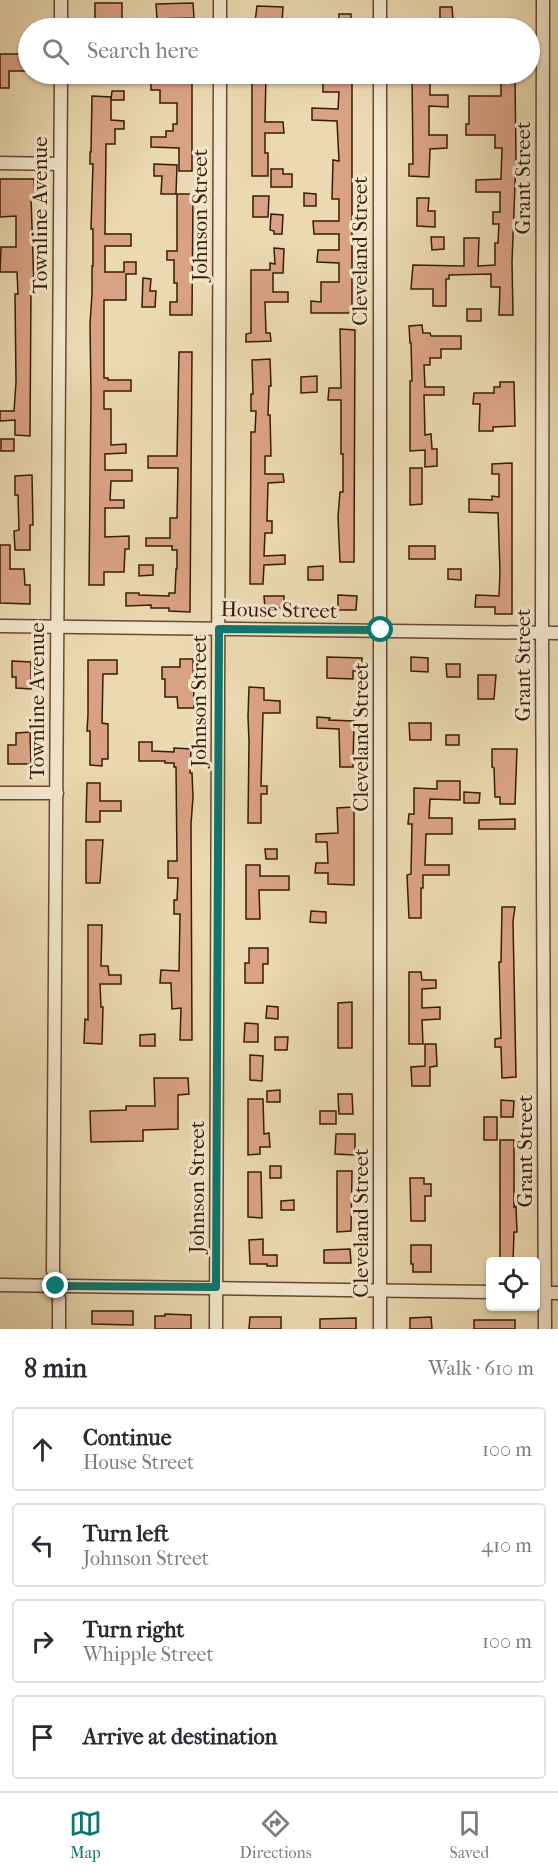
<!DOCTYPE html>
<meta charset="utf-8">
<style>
body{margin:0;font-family:"IM FELL French Canon",serif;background:#f7f7f7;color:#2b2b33}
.controls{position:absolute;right:18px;bottom:18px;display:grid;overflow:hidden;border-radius:6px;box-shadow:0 2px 4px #0004}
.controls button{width:54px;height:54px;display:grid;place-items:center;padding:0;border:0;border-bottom:2px solid #e1e1e2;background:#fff;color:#2b2b33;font:30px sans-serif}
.stop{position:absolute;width:18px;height:18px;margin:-14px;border:4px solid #0f766e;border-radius:50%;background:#fff}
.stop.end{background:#0f766e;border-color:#fff;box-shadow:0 2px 6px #0008}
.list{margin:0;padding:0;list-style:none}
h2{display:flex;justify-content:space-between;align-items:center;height:78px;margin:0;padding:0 24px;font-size:26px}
h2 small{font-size:20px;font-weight:400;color:#7c7c81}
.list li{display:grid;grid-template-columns:39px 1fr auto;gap:18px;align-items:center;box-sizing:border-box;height:84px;margin:0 12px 12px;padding:0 12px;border:2px solid #e1e1e2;border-radius:6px}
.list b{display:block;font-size:22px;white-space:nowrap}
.list p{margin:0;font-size:20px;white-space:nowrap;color:#7c7c81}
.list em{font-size:20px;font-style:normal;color:#7c7c81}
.icon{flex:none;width:33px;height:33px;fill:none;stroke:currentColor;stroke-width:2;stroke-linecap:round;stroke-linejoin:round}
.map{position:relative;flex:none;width:558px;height:1329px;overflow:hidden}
.search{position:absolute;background:#fff;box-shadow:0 2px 4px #0004;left:18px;right:18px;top:18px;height:66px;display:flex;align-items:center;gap:15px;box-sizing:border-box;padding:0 21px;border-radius:33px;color:#7c7c81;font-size:22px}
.sheet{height:462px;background:#fff}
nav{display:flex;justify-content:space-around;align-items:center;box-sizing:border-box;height:84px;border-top:2px solid #e1e1e2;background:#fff;font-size:16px;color:#7c7c81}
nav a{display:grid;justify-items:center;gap:3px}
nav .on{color:#0f766e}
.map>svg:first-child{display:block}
</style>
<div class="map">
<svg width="558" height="1329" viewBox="0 0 558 1329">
<rect width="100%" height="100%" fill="#ebd9b1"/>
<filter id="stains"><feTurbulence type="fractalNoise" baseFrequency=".00333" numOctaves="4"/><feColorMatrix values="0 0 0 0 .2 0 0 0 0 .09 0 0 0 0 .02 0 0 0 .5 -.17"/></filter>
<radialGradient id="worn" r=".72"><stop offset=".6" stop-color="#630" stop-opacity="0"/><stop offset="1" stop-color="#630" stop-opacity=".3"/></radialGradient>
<g fill="#daa285" stroke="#381b08" stroke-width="1.5">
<rect x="95" y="3" width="27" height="17"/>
<path d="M193,3L194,18L157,19L156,4Z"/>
<path d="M257,6L283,7L282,23L255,22Z"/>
<path d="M440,7H452L453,20H440Z"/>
<path d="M339,14H351V28H338Z"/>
<path d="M302,19H316V28H303Z"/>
<path d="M0,54H27V71H9V88H0Z"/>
<path d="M171,74H192V171H179V148L151,147V137H166V131H173V124H177V103H160V90H151V79L171,80Z"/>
<path d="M252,74H266L265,122H283L284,133H265V153H268V176H252Z"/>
<path d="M338,74H352V313H311V301L321,302V282H339V263L317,262L318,250H339V234H314L313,221H339V199H332L333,160L339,161L337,121L312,120V108L338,109L339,92H323V83L338,82Z"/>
<path d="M412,74H430V95H448V107L429,106V135H447V148L430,149L429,177L409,176V164H413Z"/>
<path d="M501,76L515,77L516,159L512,262L513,315H499L500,287H491V274L449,275V279H446V306H433V289H411L413,265L464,266V238H479L478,266L495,265V243H498L499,224H493V212H500V192H476V180L501,179L502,148H495V135H466V124H469V96H501Z"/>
<path d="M112,91H124V100H111Z"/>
<path d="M92,96L111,97V120L124,121V129H115V144H106L105,234H131V246H105V272H124V262H136V274H126V300H104V378H108V380H131V391H104V409H111V445L126,444V453L105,454V470H132V481H111L110,500H124V508H105V537L129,536V549H125L124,572H104V585H89L91,396L90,324L92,294V266H93V229H91L93,164H90V152H91Z"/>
<path d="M154,164L177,165L176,194H161L162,176H154Z"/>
<path d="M271,169H283V174H292V187H271Z"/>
<path d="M0,179H34L35,197H31L34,287H31L30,436L15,435V420L0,421V411H14L16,382L15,294H18L17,272H0L1,247H16V216L0,217Z"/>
<path d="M304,193L316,194V206H304Z"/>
<path d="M177,194H193L192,315H170V302H177V283H174V260H167V251H177Z"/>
<path d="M253,196H269L268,217H253Z"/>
<path d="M417,198H429L428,211H435V227L417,226Z"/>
<path d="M271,214L283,215L282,234H274V231L270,230Z"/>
<path d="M431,237H444V249L432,250Z"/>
<path d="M274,248L284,249L283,273H273V292H288V302H265L266,333H270L271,341L246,342V334L251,333V270H270V263L275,264Z"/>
<path d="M143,278L151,279L150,291H156L155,307H142Z"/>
<rect x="467" y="309" width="14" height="12"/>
<path d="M422,325L423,333H430L431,336H461V349H441V358H430V365H424L425,387H444V395H424L425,435L431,434L432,449H437V466L425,467V450L410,451V381H412L411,343H410L409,326Z"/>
<path d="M340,329L355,330L354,562H340L338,517L340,492H343V454H341V400H328L329,388H341Z"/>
<path d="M179,352H192L190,612L169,611V608H151V605L126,606V593H139V595L169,596V593H175L176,569H177V550H172V546H146V538H170V518H177L178,468H148V456H177Z"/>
<path d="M270,359L271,386H269L268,415H270L271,456H265V474H283L284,482L268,483L267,521H272V533H265L264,556L285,555V564L264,565L263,584H250L251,432H255L256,411H251V394H253L252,360Z"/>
<path d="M317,376V392L301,393V377Z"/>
<path d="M500,382H514L515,426L493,427V431H479L480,404H473L474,393H494V387H500Z"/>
<rect x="1" y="439" width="13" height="12"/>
<path d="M512,463V614H495V607H475L476,595L499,596L500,572L498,513L469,512V499L492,500V496L499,497V474H492V464Z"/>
<path d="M410,468H422V504L410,505Z"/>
<path d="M32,475L33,525H30V550H15L14,531L19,530L18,495H15V476Z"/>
<path d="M0,545H10V569H24L25,585H30V604L0,603Z"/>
<rect x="409" y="546" width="26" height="13"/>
<path d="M139,565H153V575L139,576Z"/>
<path d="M323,566V580H308V567Z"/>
<path d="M448,569H461V580L448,579Z"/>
<path d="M338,595L357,596L356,610H338Z"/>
<path d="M264,596H284V608H265Z"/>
<path d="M327,657L362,658V671H353V679L327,678Z"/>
<path d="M411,657L428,658V672L411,671Z"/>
<path d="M180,659H193L194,708H178L177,697H165V679H162V667H180Z"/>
<path d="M88,660H117V674H103L102,723L108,724V759H102V766L90,765V731H87L88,715Z"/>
<path d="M12,661L31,662V689L16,688V677H12Z"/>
<path d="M446,664H460V677H447Z"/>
<path d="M478,675H496L494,699H478Z"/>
<path d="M249,687L264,688V700L280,701V713H263L261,786H267V794H261V823H248L249,741L248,717Z"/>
<path d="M317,717L330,718L329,720L354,721L353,767H340L339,729L317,728Z"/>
<path d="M409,723H431V740H410Z"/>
<path d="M30,732L31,764H8V745H16V733Z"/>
<rect x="446" y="735" width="13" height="10"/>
<path d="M139,742H152V751L174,752V748L191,749L190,773H192L193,797L191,824L192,1040H180L181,1008L172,1009L171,983H160L161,970L179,971L180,914H174V900H177L178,878H168V861H177L176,767H174V763H165V761H139Z"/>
<path d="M492,749H517L515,804H500V797H495L494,768L492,767Z"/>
<path d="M437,781H460V800L430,799L429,818H452V834H426L425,865H449V875H423V888H421V918H409L407,875L411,874L412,824H408L409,814H414V788L437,789Z"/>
<path d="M87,783H100V801H121V811H100V822H86Z"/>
<path d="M464,792L480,793L479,803H464Z"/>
<path d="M354,807V885L328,884V873H315L316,863H328L327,842H316V834L338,833L337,808Z"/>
<path d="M515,819V829H479V820Z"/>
<path d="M86,840H103L100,883H86Z"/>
<path d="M265,849H277V859H266Z"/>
<path d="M246,865H260V876H289V890H259L260,919H246Z"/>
<path d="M502,907H515L513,921L516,1077L502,1078L501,1047H495V1039L501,1038L499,962H501Z"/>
<path d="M311,911L326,912V923L310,922Z"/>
<path d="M88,925H102L101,966H108L109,975H121V984H100L101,1007H103L102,1044L84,1043L85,1019L88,1020Z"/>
<path d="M249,948H268V964H263V983H245V963H249Z"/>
<path d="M409,972H421L422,980H436V988L422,989V1008L440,1007V1019L422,1020L423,1044H409Z"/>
<path d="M352,1002V1048H338V1003Z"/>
<path d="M267,1006L278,1007V1019L266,1018Z"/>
<path d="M245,1023L258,1024V1042H244Z"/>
<path d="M155,1034V1046H140V1035Z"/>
<path d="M275,1037H288L287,1050H275Z"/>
<path d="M425,1044H436L437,1066L430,1067V1086H412L411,1067L425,1066Z"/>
<path d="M250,1055L263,1056L262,1081L250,1080Z"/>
<path d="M154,1078H188L189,1094L178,1095V1129L143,1130V1141L91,1142L90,1111L126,1110V1106H155Z"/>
<path d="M280,1090V1102H267V1091Z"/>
<path d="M338,1094H352L353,1114H339Z"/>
<path d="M248,1099H263L264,1134L269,1133L270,1147H260V1154L248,1155Z"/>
<path d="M501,1100L514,1101L513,1117H501Z"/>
<rect x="320" y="1111" width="16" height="13"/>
<rect x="484" y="1117" width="13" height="23"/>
<path d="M336,1134H355V1155L335,1154Z"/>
<path d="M500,1140H514V1207L516,1206L517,1232H514L513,1262H500Z"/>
<rect x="270" y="1166" width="11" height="12"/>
<path d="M337,1171H352L351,1231L337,1232Z"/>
<path d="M248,1172H261L262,1218L248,1217Z"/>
<path d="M410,1178H424V1184H431V1196H425V1221H411Z"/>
<path d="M294,1200V1210H281V1201Z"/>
<path d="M263,1239V1255H277V1266H267V1264H250L249,1240Z"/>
<path d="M411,1245H431V1272H413V1264H411Z"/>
<path d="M350,1249L351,1263H324V1250Z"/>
<path d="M92,1311H133V1325L92,1324Z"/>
<path d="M165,1314L191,1315V1329H155V1316H165Z"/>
<path d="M250,1317H281V1329H249Z"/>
<path d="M431,1317L432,1329H410V1318Z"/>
<path d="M356,1318V1329H320V1319Z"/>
<rect x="474" y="1320" width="41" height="9"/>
</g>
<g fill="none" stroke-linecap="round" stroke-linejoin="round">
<defs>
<g id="street">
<path d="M380,0V28"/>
<path d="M543,0L542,633L545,1329"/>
<path d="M61,28V0"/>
<path d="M220,28V0"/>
<path d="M380,74V1329"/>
<path d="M0,163L60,164"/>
<path d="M0,626L558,633"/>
<path d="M0,793H57"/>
<path d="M0,1285L490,1292"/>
<path d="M536,1293H558"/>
<path d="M59,1329V1299L53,1270L61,74"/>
<path d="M216,1329L220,74"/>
</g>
</defs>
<use href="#street" stroke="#654a32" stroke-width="15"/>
<use href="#street" stroke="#f2e6cc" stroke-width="12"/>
</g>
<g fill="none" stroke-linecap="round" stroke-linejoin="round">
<path stroke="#0f766e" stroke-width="8" d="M56,1286L216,1287L219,629L381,630"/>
</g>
<g text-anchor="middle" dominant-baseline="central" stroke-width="6" stroke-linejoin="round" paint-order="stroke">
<g font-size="21" fill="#381b08" stroke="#f2e6cc">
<text transform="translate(523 178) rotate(-90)">Grant Street</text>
<text transform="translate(40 215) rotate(-90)">Townline Avenue</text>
<text transform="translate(200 215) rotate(-90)">Johnson Street</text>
<text transform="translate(360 251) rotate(-90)">Cleveland Street</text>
<text transform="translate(279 610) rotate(1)">House Street</text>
<text transform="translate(523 665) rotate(-90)">Grant Street</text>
<text transform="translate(37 701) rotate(-90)">Townline Avenue</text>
<text transform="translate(199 701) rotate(-90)">Johnson Street</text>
<text transform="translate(361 737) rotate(-90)">Cleveland Street</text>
<text transform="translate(525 1151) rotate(-90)">Grant Street</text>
<text transform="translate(197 1187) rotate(-90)">Johnson Street</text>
<text transform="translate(361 1223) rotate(-90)">Cleveland Street</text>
</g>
</g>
<rect width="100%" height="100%" filter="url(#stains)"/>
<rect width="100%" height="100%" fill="url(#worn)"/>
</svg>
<div class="controls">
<button><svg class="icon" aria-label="locate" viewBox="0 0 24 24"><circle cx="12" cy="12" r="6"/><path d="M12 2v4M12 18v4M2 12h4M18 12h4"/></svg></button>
</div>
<div class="stop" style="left:381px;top:630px"></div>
<div class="stop end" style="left:56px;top:1286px"></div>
<div class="search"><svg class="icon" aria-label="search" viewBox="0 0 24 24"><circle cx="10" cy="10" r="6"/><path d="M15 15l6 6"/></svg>Search here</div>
</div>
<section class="sheet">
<h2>8 min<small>Walk · 610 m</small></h2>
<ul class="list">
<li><svg class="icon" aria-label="ahead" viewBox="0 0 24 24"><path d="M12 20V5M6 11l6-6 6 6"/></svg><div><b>Continue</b><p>House Street</p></div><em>100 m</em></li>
<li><svg class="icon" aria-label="left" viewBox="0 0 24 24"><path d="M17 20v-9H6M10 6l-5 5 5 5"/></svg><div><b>Turn left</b><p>Johnson Street</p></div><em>410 m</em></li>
<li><svg class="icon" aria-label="right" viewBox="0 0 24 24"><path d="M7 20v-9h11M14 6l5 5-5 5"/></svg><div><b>Turn right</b><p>Whipple Street</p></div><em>100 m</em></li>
<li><svg class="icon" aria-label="arrive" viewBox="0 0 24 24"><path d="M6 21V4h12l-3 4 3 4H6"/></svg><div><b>Arrive at destination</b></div></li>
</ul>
</section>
<nav>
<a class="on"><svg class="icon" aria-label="map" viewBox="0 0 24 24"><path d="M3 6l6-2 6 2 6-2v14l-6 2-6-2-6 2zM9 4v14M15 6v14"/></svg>Map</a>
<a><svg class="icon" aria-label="directions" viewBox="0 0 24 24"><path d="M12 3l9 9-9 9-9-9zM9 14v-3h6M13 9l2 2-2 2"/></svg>Directions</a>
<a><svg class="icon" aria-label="saved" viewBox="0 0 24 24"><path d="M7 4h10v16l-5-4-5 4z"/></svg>Saved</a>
</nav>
